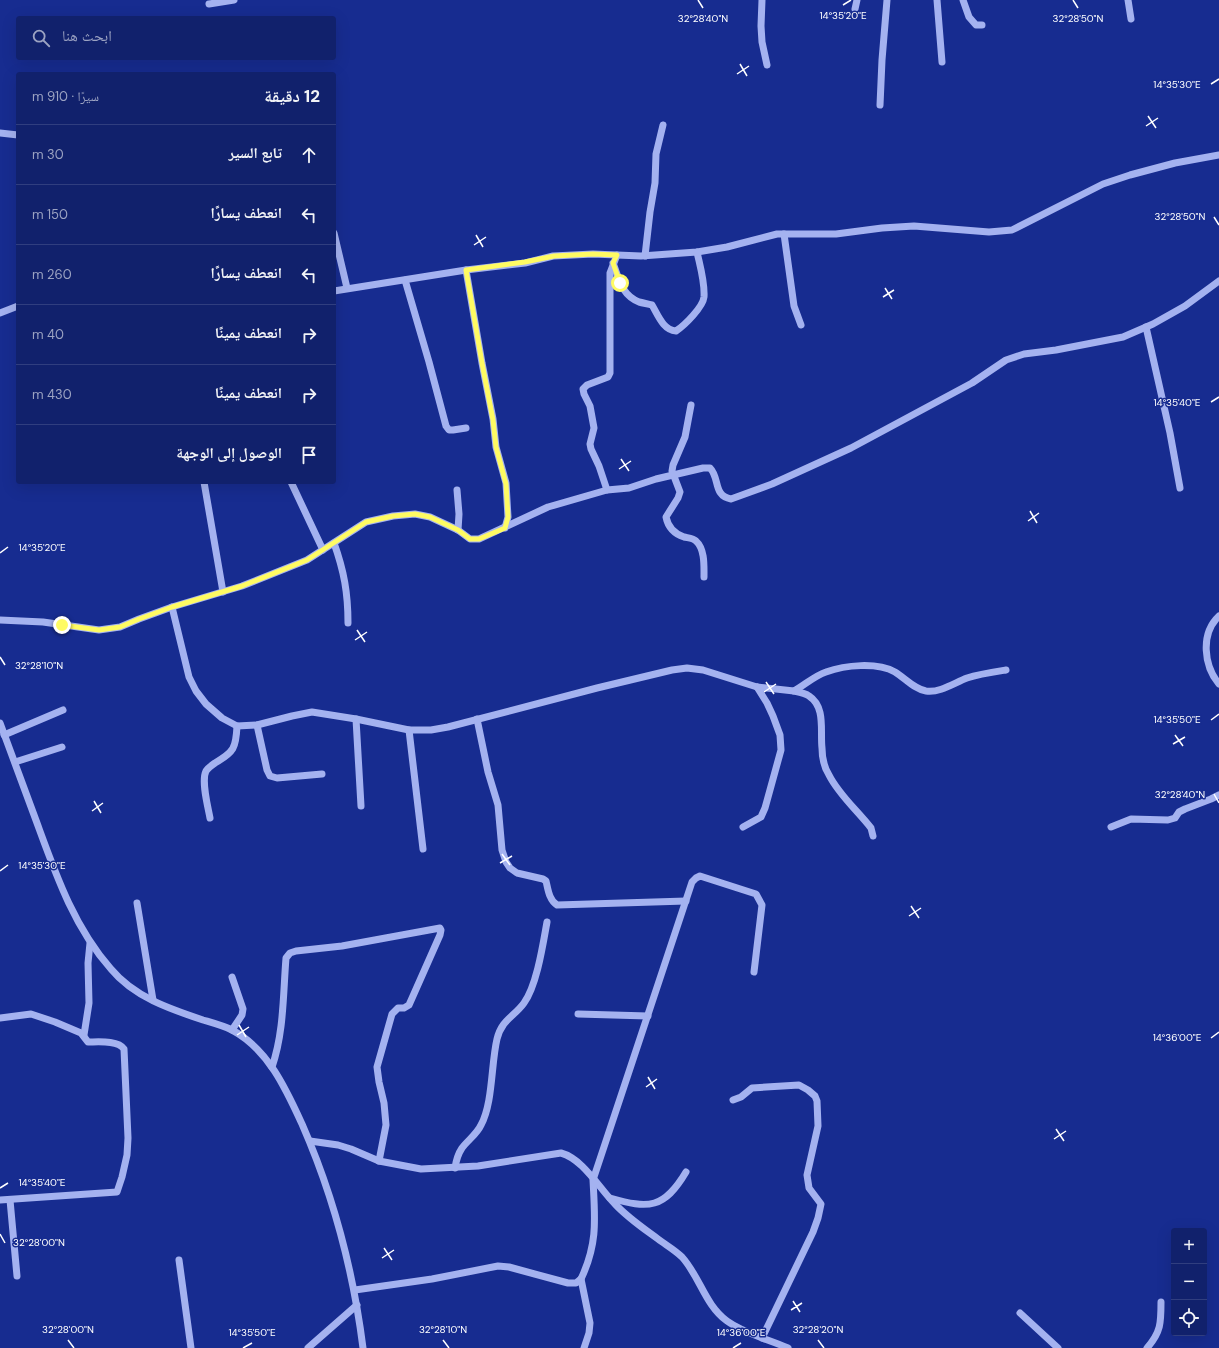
<!DOCTYPE html>
<html lang="ar">
<meta charset="utf-8">
<style>
body{margin:0;font-family:"DM Sans","Noto Naskh Arabic",sans-serif;background:#1a2972;color:#f1f3f6;direction:rtl}
.controls{position:absolute;right:12px;bottom:12px;display:grid;overflow:hidden;border-radius:4px;box-shadow:0 4px 16px #0002}
.controls button{width:36px;height:36px;display:grid;place-items:center;padding:0;border:0;border-bottom:1px solid #303e7f;background:#11216c;color:#f1f3f6;font:20px sans-serif}
.stop{position:absolute;width:12px;height:12px;margin:-9px;border:3px solid #fffb63;border-radius:50%;background:#fff}
.stop.end{background:#fffb63;border-color:#fff;box-shadow:0 1px 4px #0008}
.list{margin:0;padding:0;list-style:none}
h2{display:flex;justify-content:space-between;align-items:center;height:52px;margin:0;padding:0 16px;font-size:17px}
h2 small{font-size:13px;font-weight:400;color:#9ca3c2}
.list li{display:grid;grid-template-columns:26px 1fr auto;gap:12px;align-items:center;box-sizing:border-box;height:60px;padding:0 16px;border-top:1px solid #303e7f}
.list b{display:block;font-size:15px;white-space:nowrap}
.list em{font-size:13px;font-style:normal;color:#9ca3c2}
.icon{flex:none;width:22px;height:22px;fill:none;stroke:currentColor;stroke-width:2;stroke-linecap:round;stroke-linejoin:round}
.map{position:relative;flex:none;width:1219px;height:1348px;overflow:hidden;direction:ltr}
.search{position:absolute;background:#11216c;box-shadow:0 4px 16px #0002;left:16px;top:16px;width:320px;height:44px;display:flex;align-items:center;gap:10px;box-sizing:border-box;padding:0 14px;border-radius:4px;color:#9ca3c2;font-size:15px}
.panel{position:absolute;background:#11216c;box-shadow:0 4px 16px #0002;left:16px;top:72px;width:320px;height:412px;border-radius:4px;direction:rtl}
.map>svg:first-child{display:block}
</style>
<div class="map">
<svg width="1219" height="1348" viewBox="0 0 1219 1348">
<rect width="100%" height="100%" fill="#172c90"/>
<g fill="none" stroke-linecap="round" stroke-linejoin="round">
<g stroke="#a4b2f0" stroke-width="7">
<path d="M762,0L761,26L762,42L767,65"/>
<path d="M937,0L942,62"/>
<path d="M963,0L969,17L976,25H982"/>
<path d="M1128,0L1131,19"/>
<path d="M209,4L234,0"/>
<path d="M855,9L857,0"/>
<path d="M880,105L882,60L887,0"/>
<path d="M0,133L18,135"/>
<path d="M334,233L347,288"/>
<path d="M784,234L794,306L801,325"/>
<path d="M645,256L650,212L655,183L656,154L663,125"/>
<path d="M613,263C619,278 621,295 639,302C643,303 648,304 652,305C658,315 663,330 676,331C685,325 703,307 704,297C705,282 700,266 697,252"/>
<path d="M466,270L482,363L493,419L496,447L506,483L508,517L505,528"/>
<path d="M405,280L429,362L446,426L449,430H453L466,428"/>
<path d="M334,291L466,270L525,263L553,256L593,254L641,256L697,252L727,247L777,234H836L882,228L914,226L989,232L1012,230L1103,184L1130,175L1175,163L1219,155"/>
<path d="M0,313L18,306"/>
<path d="M1146,327L1170,433L1180,488"/>
<path d="M691,405L685,437L673,465L672,471L680,492L678,498L666,517C668,527 675,534 684,537C688,538 693,538 696,541C705,549 704,566 704,577"/>
<path d="M204,482L223,592"/>
<path d="M291,482L323,550"/>
<path d="M457,490L459,514L458,530"/>
<path d="M607,490L599,466L591,449L590,444L594,428L590,406L584,394L583,389L587,385L608,377L610,373V273L617,255"/>
<path d="M334,543C344,571 348,593 348,623"/>
<path d="M172,607L189,677L196,691L206,704L222,718L237,726L257,725L292,716L312,712L356,719L409,730H431L448,727L597,688L672,670L687,668L703,670L757,687L794,691C805,685 814,676 826,672C845,665 877,662 895,672C905,678 914,689 926,691C940,693 954,683 967,678C979,674 993,672 1006,670"/>
<path d="M1219,616C1200,634 1204,666 1219,684"/>
<path d="M0,620L43,622L99,630L120,627L139,619L172,607L242,586L307,560L366,522L393,516L415,514L430,517L458,530L470,539H479L548,507L607,490L629,488L656,479L703,468H710C720,478 713,496 731,499L772,484L851,448L972,383L1006,360L1024,354L1056,350L1123,337L1153,324L1185,306L1219,281"/>
<path d="M794,691C799,692 805,693 809,696C826,707 820,731 822,748C822,757 824,767 829,775C839,795 857,810 871,828L873,836"/>
<path d="M356,719L361,806"/>
<path d="M477,719L488,772L498,805L502,850L506,862L510,868L517,873L543,879L546,881C548,889 549,900 557,905L686,901"/>
<path d="M0,723C12,756 25,790 37,823C56,875 74,927 111,969C134,997 170,1009 203,1020C213,1023 224,1026 232,1030C268,1049 286,1089 302,1124C334,1197 353,1269 363,1348"/>
<path d="M257,725L267,770L270,776L277,778L322,774"/>
<path d="M409,730L423,849"/>
<path d="M4,735L63,710"/>
<path d="M15,762L62,747"/>
<path d="M210,818C208,807 201,781 206,771C208,768 212,765 215,763C234,752 236,748 237,726"/>
<path d="M743,827L761,817L765,808L781,750L780,735L773,716L767,703L757,687"/>
<path d="M1111,827L1131,819L1168,820L1175,818L1179,812L1185,809L1211,799L1219,795"/>
<path d="M137,903L153,1000"/>
<path d="M578,1014L648,1016"/>
<path d="M0,1018L31,1014L55,1022L81,1033L88,1042C98,1042 118,1040 124,1049L128,1138L127,1155L122,1177L117,1192L0,1200"/>
<path d="M232,1030L242,1015L243,1009L232,977"/>
<path d="M84,1035L89,1003L88,963L90,943"/>
<path d="M272,1067C284,1032 283,995 286,958L290,953L296,951L342,946L440,928L441,930L440,935L409,1005L404,1008H398L392,1014L377,1067L379,1082L384,1103L386,1125L379,1161"/>
<path d="M733,1100L741,1097L752,1088L799,1085L808,1090L815,1096L817,1101L818,1126L807,1175L809,1188L821,1204L818,1218L813,1232L762,1338"/>
<path d="M310,1141L338,1145L351,1149L379,1161L421,1169L478,1166L561,1153C583,1159 599,1188 615,1204C628,1218 643,1228 658,1239C666,1245 675,1250 682,1257C700,1277 705,1305 727,1321C745,1334 768,1339 788,1348"/>
<path d="M455,1168C456,1161 458,1154 462,1148C468,1140 477,1134 481,1125C493,1103 491,1064 497,1039C502,1019 514,1017 524,1003C537,985 543,944 547,922"/>
<path d="M610,1198C649,1209 664,1209 686,1172"/>
<path d="M10,1200L17,1276"/>
<path d="M179,1260L191,1348"/>
<path d="M581,1279L590,1323L589,1333L584,1348"/>
<path d="M355,1290L432,1279L498,1266L509,1267L568,1283H576L581,1279C598,1243 595,1219 593,1180L692,882L696,878L700,876L756,894L762,905L754,972"/>
<path d="M1020,1313L1058,1348"/>
<path d="M308,1348L357,1305"/>
<path d="M1147,1348C1161,1332 1161,1323 1161,1302"/>
</g>
</g>
<g fill="none" stroke-linecap="round" stroke-linejoin="round">
<path stroke="#fffb63" stroke-width="5" d="M62,625L99,630L120,627L139,619L172,607L242,586L307,560L366,522L393,516L415,514L430,517L458,530L470,539H479L505,528L508,517L506,484L496,447L493,420L482,363L466,270L525,262L554,256L593,254L617,255L613,263L620,283"/>
</g>
<path fill="none" stroke="#fff" stroke-width="1.5" d="M698,0L703,8M1073,0L1078,8M843,5L851,0M740,64L747,76M737,74L749,66M1211,84L1219,79M1148,116L1156,128M1146,126L1158,118M1214,217L1219,225M476,235L483,247M474,245L486,237M885,288L892,299M883,297L894,290M1211,402L1219,397M621,459L629,471M619,469L631,461M1030,511L1037,523M1028,521L1039,513M0,553L8,547M357,630L365,642M355,640L367,632M0,657L5,665M766,682L774,694M764,692L776,684M1211,720L1219,714M1175,735L1183,746M1173,744L1185,737M1214,794L1219,803M94,801L101,813M92,811L103,803M502,854L510,865M500,863L512,856M0,871L8,865M911,906L919,918M909,916L921,908M239,1025L246,1037M237,1035L249,1027M1211,1038L1219,1032M648,1077L655,1089M646,1087L657,1079M1056,1129L1064,1141M1054,1139L1066,1131M0,1188L8,1183M0,1234L5,1243M384,1248L392,1260M382,1258L394,1250M793,1301L800,1312M791,1310L802,1303M68,1340L74,1348M443,1340L449,1348M818,1340L824,1348M243,1348L252,1343M733,1348L741,1343"/>
<g font-size="10" text-anchor="middle" fill="#fff" stroke="#172c90" stroke-width="3" stroke-linejoin="round" paint-order="stroke">
<text x="843" y="19">14°35'20"E</text>
<text x="1078" y="22">32°28'50"N</text>
<text x="703" y="22">32°28'40"N</text>
<text x="1177" y="88">14°35'30"E</text>
<text x="1180" y="220">32°28'50"N</text>
<text x="1177" y="406">14°35'40"E</text>
<text x="42" y="551">14°35'20"E</text>
<text x="39" y="669">32°28'10"N</text>
<text x="1177" y="723">14°35'50"E</text>
<text x="1180" y="798">32°28'40"N</text>
<text x="42" y="869">14°35'30"E</text>
<text x="1177" y="1041">14°36'00"E</text>
<text x="42" y="1186">14°35'40"E</text>
<text x="39" y="1246">32°28'00"N</text>
<text x="68" y="1333">32°28'00"N</text>
<text x="443" y="1333">32°28'10"N</text>
<text x="818" y="1333">32°28'20"N</text>
<text x="252" y="1336">14°35'50"E</text>
<text x="741" y="1336">14°36'00"E</text>
</g>
</svg>
<div class="controls">
<button>+</button>
<button>−</button>
<button><svg class="icon" aria-label="locate" viewBox="0 0 24 24"><circle cx="12" cy="12" r="6"/><path d="M12 2v4M12 18v4M2 12h4M18 12h4"/></svg></button>
</div>
<div class="stop" style="left:620px;top:283px"></div>
<div class="stop end" style="left:62px;top:625px"></div>
<div class="search"><svg class="icon" aria-label="search" viewBox="0 0 24 24"><circle cx="10" cy="10" r="6"/><path d="M15 15l6 6"/></svg>ابحث هنا</div>
<section class="panel">
<h2>12 دقيقة<small>سيرًا · 910 m</small></h2>
<ul class="list">
<li><svg class="icon" aria-label="ahead" viewBox="0 0 24 24"><path d="M12 20V5M6 11l6-6 6 6"/></svg><div><b>تابع السير</b></div><em>30 m</em></li>
<li><svg class="icon" aria-label="left" viewBox="0 0 24 24"><path d="M17 20v-9H6M10 6l-5 5 5 5"/></svg><div><b>انعطف يسارًا</b></div><em>150 m</em></li>
<li><svg class="icon" aria-label="left" viewBox="0 0 24 24"><path d="M17 20v-9H6M10 6l-5 5 5 5"/></svg><div><b>انعطف يسارًا</b></div><em>260 m</em></li>
<li><svg class="icon" aria-label="right" viewBox="0 0 24 24"><path d="M7 20v-9h11M14 6l5 5-5 5"/></svg><div><b>انعطف يمينًا</b></div><em>40 m</em></li>
<li><svg class="icon" aria-label="right" viewBox="0 0 24 24"><path d="M7 20v-9h11M14 6l5 5-5 5"/></svg><div><b>انعطف يمينًا</b></div><em>430 m</em></li>
<li><svg class="icon" aria-label="arrive" viewBox="0 0 24 24"><path d="M6 21V4h12l-3 4 3 4H6"/></svg><div><b>الوصول إلى الوجهة</b></div></li>
</ul>
</section>
</div>
